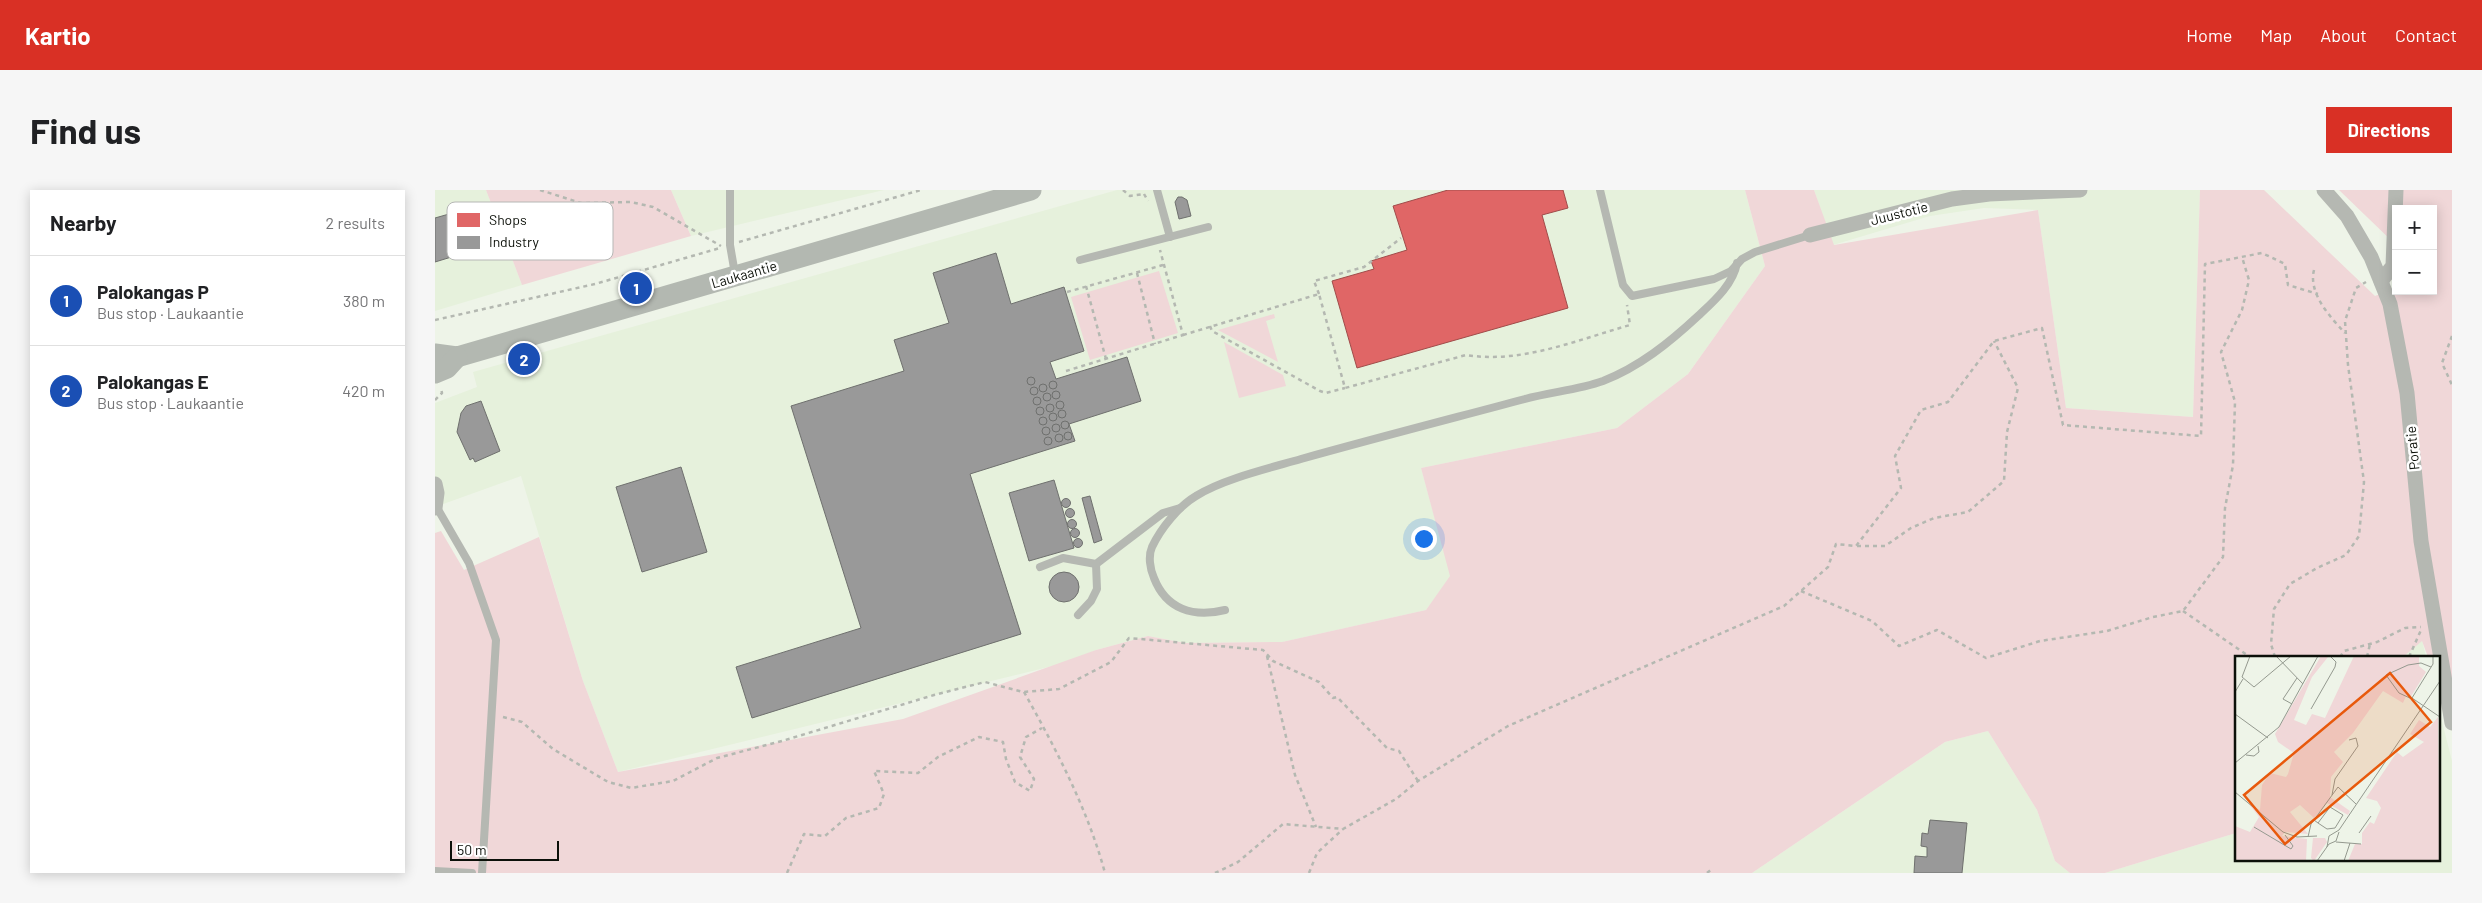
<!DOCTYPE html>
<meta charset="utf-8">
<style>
body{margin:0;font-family:Barlow,sans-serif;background:#f6f6f6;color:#202124}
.controls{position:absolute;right:15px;top:15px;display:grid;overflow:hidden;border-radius:0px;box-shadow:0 2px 12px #0003}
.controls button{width:45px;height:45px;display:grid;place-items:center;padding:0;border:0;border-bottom:1px solid #e0e0e0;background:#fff;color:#202124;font:25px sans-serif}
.scale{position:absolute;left:15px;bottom:12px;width:109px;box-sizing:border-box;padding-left:5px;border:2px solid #0c1009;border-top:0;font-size:14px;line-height:18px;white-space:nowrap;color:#0c1009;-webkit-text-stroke:4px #fff;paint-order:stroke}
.you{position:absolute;left:988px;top:348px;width:18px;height:18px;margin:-12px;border:4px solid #fff;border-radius:50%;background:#1a73e8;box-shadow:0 0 0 8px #1a73e833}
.badge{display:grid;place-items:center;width:32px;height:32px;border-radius:50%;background:#d93025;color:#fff;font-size:16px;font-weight:700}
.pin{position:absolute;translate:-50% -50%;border:2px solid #fff;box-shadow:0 1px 5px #0006}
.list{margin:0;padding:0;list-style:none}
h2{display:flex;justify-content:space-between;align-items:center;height:65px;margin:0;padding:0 20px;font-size:21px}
h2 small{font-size:16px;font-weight:400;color:#757577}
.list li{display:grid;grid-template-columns:32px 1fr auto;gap:15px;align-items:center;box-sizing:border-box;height:90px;padding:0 20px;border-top:1px solid #e0e0e0}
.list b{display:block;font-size:19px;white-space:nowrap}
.list p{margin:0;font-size:16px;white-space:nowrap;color:#757577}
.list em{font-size:16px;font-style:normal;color:#757577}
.map{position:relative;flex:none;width:2017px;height:683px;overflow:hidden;border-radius:0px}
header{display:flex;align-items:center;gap:30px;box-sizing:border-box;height:70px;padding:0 25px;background:#d93025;color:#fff}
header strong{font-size:24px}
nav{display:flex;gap:28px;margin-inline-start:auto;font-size:18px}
.intro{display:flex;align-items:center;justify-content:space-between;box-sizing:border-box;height:120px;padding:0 30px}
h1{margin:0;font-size:35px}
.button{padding:12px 22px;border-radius:0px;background:#d93025;color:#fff;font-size:18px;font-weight:700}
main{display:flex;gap:30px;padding:0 30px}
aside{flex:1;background:#fff;border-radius:0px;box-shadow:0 2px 12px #0003}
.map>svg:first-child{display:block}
</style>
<header>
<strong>Kartio</strong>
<nav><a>Home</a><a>Map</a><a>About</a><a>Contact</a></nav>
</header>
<div class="intro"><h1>Find us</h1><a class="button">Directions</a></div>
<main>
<aside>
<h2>Nearby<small>2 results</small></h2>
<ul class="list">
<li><span class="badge" style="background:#1a4fb4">1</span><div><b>Palokangas P</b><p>Bus stop · Laukaantie</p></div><em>380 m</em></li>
<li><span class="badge" style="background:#1a4fb4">2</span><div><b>Palokangas E</b><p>Bus stop · Laukaantie</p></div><em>420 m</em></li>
</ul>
</aside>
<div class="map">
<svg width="2017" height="683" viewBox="0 0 2017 683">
<rect width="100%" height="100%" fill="#eef4e8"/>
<g fill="#e6f1dc">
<path d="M0,0H51L87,95L0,121Z"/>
<path d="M236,0H449L256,46Z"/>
<path d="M682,0H1310L1330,76L1253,184L1182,238L986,278L1016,386L991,420L847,452L750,453L713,446L661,460L634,472L183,582L148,491L86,286L0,317V213L42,197L38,182Z"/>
<path d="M1379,0H1765L1758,227L1631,218L1603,20L1549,18L1495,26L1398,55Z"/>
<path d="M1987,450L1991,467H1968Z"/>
<path d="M2003,516L2017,571V683H1670L1801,643V669H2003Z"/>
<path d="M1553,541L1602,620L1620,671L1635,683H1317L1510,552Z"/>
</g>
<g fill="#f0d7d8">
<path d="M51,0H236L256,46L87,95Z"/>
<path d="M1310,0H1379L1399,55L1603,20L1631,218L1758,227L1765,0H1829L1940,106L1961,97V101H1998V19H1961V55L1904,0H2017V531L2003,467H1993L1987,451L1968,467H1801V643L1670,683H1635L1620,671L1602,620L1553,541L1510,552L1317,683H0V343L6,341L29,380L104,347L148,491L183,582L468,529L661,460L713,446L750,453L847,452L991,420L1015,386L986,278L1182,238L1253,184L1330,76Z"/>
<path d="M724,81L743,143L655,170L636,107Z"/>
<path d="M839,124L840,128L831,131L843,172L783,140Z"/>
<path d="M789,152L848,185L851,196L804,208Z"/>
</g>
<path fill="#e06666" stroke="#a04c4a" d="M1013,0H1128L1133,18L1107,25L1133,118L922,178L897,91L939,79L936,71L972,60L958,16Z"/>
<g fill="#999" stroke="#6f706e">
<path d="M747,7L752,10L756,26L744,29L740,12L743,7Z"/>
<path d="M35,18L46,58L0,72V28Z"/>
<path d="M561,63L576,114L629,97L649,161L615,172L621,189L692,167L706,211L634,234L640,251L535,284L586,444L317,528L301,477L426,438L356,216L469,181L459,150L514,133L498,83Z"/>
<circle cx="596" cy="191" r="4"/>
<circle cx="618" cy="195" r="4"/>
<circle cx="608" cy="198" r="4"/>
<circle cx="599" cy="201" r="4"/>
<circle cx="621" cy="205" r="4"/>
<circle cx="612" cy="207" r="4"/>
<circle cx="602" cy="211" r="4"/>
<circle cx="625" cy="215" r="4"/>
<path d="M46,211L65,261L40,272L38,268L35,270L22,242L26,223L31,216Z"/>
<circle cx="615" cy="218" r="4"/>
<circle cx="605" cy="221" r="4"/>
<circle cx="627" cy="224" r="4"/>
<circle cx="618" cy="227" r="4"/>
<circle cx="608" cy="231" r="4"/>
<circle cx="630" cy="235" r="4"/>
<circle cx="621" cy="238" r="4"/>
<circle cx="611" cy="241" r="4"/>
<circle cx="633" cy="246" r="4"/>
<circle cx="624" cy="248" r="4"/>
<circle cx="613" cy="251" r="4"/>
<path d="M246,277L272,362L207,382L181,297Z"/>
<path d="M619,290L639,358L594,371L574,303Z"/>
<path d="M655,306L667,350L659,353L647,308Z"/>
<circle cx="631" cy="313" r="4.5"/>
<circle cx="635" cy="323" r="4.5"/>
<circle cx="637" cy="334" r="4.5"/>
<circle cx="640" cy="343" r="4.5"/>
<circle cx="643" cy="353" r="4.5"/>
<circle cx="629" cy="397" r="15"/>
<path d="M1495,630L1532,633L1527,683H1479L1480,666L1492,667V657L1486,656L1487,643L1493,644Z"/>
</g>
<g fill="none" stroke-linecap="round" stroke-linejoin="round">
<g stroke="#b4b8b1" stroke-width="2.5" stroke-dasharray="4 4" stroke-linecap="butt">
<path d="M105,0L146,13L196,12L218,17L286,56"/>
<path d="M688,0L695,6L709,4"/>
<path d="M709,4L713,11"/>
<path d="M304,52L486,0"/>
<path d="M1879,80C1873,103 1895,127 1910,143"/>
<path d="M702,83L720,154"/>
<path d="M195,84L200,96"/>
<path d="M651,96L671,169"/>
<path d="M632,102L728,75"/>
<path d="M884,104L879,91L929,77L966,48"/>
<path d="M0,130L160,94L285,58"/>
<path d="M775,136L777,141L885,201L891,203L910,198"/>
<path d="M748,145L884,104L910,198L1031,165C1086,174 1142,150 1195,135L1192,115"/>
<path d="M2017,146L2007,173L2017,195"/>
<path d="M631,181L748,145L725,60"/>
<path d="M0,210L7,203L6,198"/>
<path d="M1422,356H1450L1476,338L1499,328L1533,322L1569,291L1572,242L1583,198L1559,151"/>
<path d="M1366,401L1437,431L1464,456L1502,440L1551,468L1605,451L1672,441L1718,427L1748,421L1788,367L1790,318L1798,275L1800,212L1786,162L1807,120L1814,90L1807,67"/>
<path d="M1748,421L1815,467"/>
<path d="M832,466L860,585L881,637"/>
<path d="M1840,467L1836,454L1839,419L1855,394L1882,378L1911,365L1924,346L1929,292L1913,175L1910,131L1921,98L1931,92"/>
<path d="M1905,467L1909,461L1942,452L1970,438L1986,437"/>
<path d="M1932,467L1935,454"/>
<path d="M1974,467L1986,440"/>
<path d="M589,502C621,559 653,620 670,683"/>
<path d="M68,527L87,532L118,559L173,592L196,598L238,591L282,568L347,551L499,505L550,492L588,502L624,499L676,472L694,448L828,460L838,471L884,492L898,508L902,507L952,558L964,561L983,591"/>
<path d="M352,683L369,644L390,646L411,628L444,618L449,604L439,581L483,583L503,567L544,547L568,552L571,569L580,592L595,601L599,589L585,567L591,547L607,538"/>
<path d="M780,683L803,672L848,634L908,639L961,609L983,591L1073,536L1349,416L1393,377L1401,354L1421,356L1466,298L1460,266L1486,220L1513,212L1559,151L1607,138L1628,235L1766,246L1770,74L1827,63L1850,74L1853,95L1883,104"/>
<path d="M874,683L882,663L908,639"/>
<path d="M1272,683L1277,679"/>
</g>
<g stroke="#b5b8b2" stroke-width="8">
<path d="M295,0V55L300,84"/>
<path d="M722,0L735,47"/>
<path d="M1165,0L1188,95L1197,106L1279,89L1296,81L1307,69L1320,62L1375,45"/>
<path d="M645,70L773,37"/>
<path d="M1,316L34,373L61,450L47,683"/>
<path d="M605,377L628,368L661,374L728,323L745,318"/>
<path d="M790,420C758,428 731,419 719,388C715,379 713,366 717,357C726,338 744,316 761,306C788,289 835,278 866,269C941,248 1015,229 1090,209C1115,202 1143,200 1168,191C1204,177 1234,153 1263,126C1278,112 1298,95 1302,73"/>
<path d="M643,425L656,411L662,399L661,374"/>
<path d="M0,681L37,683"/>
</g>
<g stroke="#b5b8b2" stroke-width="15">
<path d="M1889,0L1912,26L1936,67L1955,114L1972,203L1986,351L2017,533"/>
<path d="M1375,45L1517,9L1554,4L1645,0"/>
<path d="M1946,91L1958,76L1961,0"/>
<path d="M0,294L2,303L0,318"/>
</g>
<g stroke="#b3b8b1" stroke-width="21">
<path d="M0,164L22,167L596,0"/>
<path d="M0,183L12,178L22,167"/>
</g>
</g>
<g text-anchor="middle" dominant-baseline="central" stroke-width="5" stroke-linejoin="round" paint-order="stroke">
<g font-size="14" fill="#0c1009" stroke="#fff">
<text transform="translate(1464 23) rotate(-14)">Juustotie</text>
<text transform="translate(309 84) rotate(-16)">Laukaantie</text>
<text transform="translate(1977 258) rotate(-95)">Poratie</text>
</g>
</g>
<g transform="translate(1800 466)">
<rect width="205" height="205" fill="#eef4e8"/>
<path d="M86,0L93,1L77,21L59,64L71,69L77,58L90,62L119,0H184V10L191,16L175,42L171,40L168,47L148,35L118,77L99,96L108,106L96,121L95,141L115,155L113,159L92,147L79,162L65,149L55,156L73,178L50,176L47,180L72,183L71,205H0V170L15,176L24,161L14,148L25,154L27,129L35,117L51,121L53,118L59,97L43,86L40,78ZM203,61L205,205H113L120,188H127V177L135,166L139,168L146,152L142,145L131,142L162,96L168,101L189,86L175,78L184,64L195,71ZM78,182H90L92,186L79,205L76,202Z" fill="#f0d7d8"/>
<path fill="none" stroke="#94998f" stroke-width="1" d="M15,0L7,21L19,31L56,0M41,0L68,28M198,0V8L177,42L205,61M0,36L8,23M177,43L164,37L151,19L173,9L186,7L196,11M57,48L48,43L62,22M76,53L100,11L101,6L95,0M0,58L33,82M11,99L19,100L24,96L23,90M0,107L44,71L83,0M0,136L48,176L62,181L82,180M97,139L100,123L123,90L121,82L114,84M79,164L83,167L92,173L100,172L108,159L95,151L83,167M19,171L56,193L58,190L50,179M124,177L136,160M73,181L76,168L103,131L121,148M101,186L126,188M92,191L94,180L104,174L205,25M82,205L94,188L101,185L104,176M109,205L115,187"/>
<path fill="#e8590c" fill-opacity="0.15" stroke="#e8590c" stroke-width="2.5" d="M155,17L196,66L50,188L9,139Z"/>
<rect width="205" height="205" fill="none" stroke="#0c1009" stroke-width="2.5"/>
</g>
<rect x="12" y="12" width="166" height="58" rx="8" fill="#fff" stroke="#b6b7b5" stroke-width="1"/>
<rect x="22" y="23" width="23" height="14" fill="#e06666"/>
<rect x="22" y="46" width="23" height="13" fill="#999"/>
<g font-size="14" fill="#0c1009">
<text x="54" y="35">Shops</text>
<text x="54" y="57">Industry</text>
</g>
</svg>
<div class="controls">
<button>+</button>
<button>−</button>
</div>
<div class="scale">50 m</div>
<div class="you"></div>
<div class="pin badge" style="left:201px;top:98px;background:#1a4fb4">1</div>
<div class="pin badge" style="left:89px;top:169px;background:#1a4fb4">2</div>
</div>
</main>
